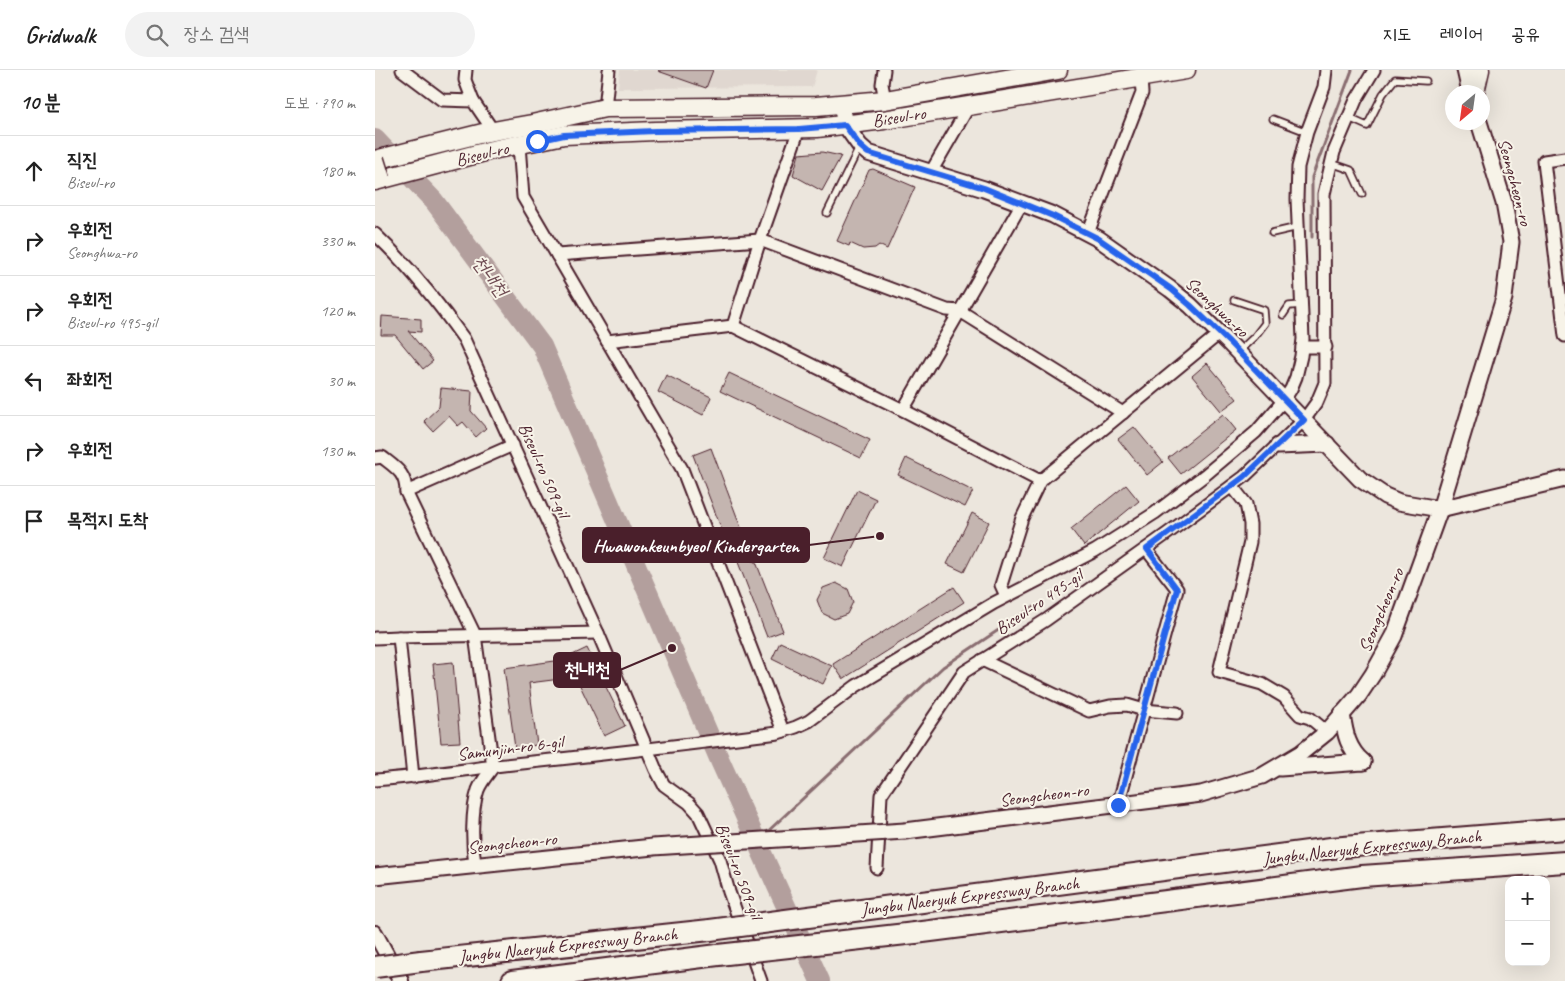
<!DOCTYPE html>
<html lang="ko">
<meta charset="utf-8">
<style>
body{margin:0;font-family:Caveat,"Poor Story",sans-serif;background:#f2f2f2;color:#222}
.controls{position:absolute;right:15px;bottom:15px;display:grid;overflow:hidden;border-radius:10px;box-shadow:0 5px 20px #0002}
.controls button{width:45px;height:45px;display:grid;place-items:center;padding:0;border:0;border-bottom:1px solid #e0e0e0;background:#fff;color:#222;font:25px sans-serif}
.compass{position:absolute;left:1070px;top:15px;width:45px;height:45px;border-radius:50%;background:#fff;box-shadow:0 5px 20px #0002;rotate:209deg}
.stop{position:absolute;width:15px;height:15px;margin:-11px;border:4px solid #2563eb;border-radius:50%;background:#fff}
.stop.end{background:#2563eb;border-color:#fff;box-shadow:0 1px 5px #0008}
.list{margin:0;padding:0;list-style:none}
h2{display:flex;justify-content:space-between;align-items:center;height:65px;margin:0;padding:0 20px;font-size:21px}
h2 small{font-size:16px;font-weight:400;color:#767676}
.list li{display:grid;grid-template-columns:32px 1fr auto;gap:15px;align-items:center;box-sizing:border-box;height:70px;padding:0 20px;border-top:1px solid #e0e0e0}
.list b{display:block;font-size:19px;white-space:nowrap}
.list p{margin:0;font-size:16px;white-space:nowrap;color:#767676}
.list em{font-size:16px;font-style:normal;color:#767676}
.icon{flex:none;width:28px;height:28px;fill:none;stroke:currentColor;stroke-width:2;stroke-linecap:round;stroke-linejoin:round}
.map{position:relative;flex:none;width:1190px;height:911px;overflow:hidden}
header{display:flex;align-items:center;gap:30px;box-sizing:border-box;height:70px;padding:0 25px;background:#fff;border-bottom:1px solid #e0e0e0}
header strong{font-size:24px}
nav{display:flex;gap:28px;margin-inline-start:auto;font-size:18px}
.search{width:350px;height:45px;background:#f2f2f2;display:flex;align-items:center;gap:12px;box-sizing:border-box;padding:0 18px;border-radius:28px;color:#767676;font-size:19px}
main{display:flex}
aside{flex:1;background:#fff}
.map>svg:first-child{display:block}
</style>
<header>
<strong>Gridwalk</strong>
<div class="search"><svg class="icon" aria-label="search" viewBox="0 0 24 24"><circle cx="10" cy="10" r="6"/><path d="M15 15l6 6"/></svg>장소 검색</div>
<nav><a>지도</a><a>레이어</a><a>공유</a></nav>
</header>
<main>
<aside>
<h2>10 분<small>도보 · 790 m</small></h2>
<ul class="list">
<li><svg class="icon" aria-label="ahead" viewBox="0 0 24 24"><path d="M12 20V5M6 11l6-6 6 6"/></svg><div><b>직진</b><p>Biseul-ro</p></div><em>180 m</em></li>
<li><svg class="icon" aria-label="right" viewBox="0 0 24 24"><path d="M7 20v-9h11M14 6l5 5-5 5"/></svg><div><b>우회전</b><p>Seonghwa-ro</p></div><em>330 m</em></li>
<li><svg class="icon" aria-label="right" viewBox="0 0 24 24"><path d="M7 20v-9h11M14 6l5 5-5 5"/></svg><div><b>우회전</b><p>Biseul-ro 495-gil</p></div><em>120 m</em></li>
<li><svg class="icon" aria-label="left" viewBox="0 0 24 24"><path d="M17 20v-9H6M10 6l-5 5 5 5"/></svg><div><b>좌회전</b></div><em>30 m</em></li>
<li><svg class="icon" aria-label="right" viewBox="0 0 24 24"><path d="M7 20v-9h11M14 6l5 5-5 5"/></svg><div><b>우회전</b></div><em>130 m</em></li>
<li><svg class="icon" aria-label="arrive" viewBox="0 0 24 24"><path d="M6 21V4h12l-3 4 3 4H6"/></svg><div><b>목적지 도착</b></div></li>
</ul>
</aside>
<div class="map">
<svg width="1190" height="911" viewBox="0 0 1190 911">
<rect width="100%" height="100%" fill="#ece6dd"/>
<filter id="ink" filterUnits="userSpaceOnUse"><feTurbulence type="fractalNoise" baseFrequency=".02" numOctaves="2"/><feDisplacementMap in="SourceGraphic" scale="10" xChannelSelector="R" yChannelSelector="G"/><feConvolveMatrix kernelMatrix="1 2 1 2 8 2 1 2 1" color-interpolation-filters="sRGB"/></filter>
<g filter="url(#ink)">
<path fill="#e0d7d0" d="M245,0H442L437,17L243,18Z"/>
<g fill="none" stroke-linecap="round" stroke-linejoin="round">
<g stroke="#896c6f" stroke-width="3">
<path d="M937,167V107L977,0"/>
<path d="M389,765L568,597L658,537"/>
</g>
<path stroke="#b39f9d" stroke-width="20" d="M0,69L59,131L167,276L346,693L445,911"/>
</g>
<g fill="#c4b5b0" stroke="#4a1f2b">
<path d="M284,0H338L331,18L283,1Z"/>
<path d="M447,82L466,86L447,121L418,105L424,84Z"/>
<path d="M498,99L540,117L512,179L504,175L500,178L488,179L475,173L474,176L462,171L494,100Z"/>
<path d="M7,246L46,249V262L33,261L58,291L48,299L20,265H6Z"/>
<path d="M832,293L862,329L846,341L817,306Z"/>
<path d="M354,303L495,370L486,388L345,321Z"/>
<path d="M291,305L336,327L328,345L283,322Z"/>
<path d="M66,318L97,321L96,341L111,358L101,367L88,352L83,356L74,346L58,361L49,351L64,337Z"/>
<path d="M848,344L861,360L806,404L793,388Z"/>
<path d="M759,357L788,392L772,405L743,369Z"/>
<path d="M336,378L379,492H381L408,561L392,567L361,487L358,489L318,385Z"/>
<path d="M531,388L598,421L590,437L523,405Z"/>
<path d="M751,415L764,431L709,476L696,459Z"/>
<path d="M482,420L501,429L468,497L449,488Z"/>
<path d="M597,443L614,452L589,502L572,494Z"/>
<path d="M461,513L473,519L478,532L472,544L459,549L447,543L442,530L448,518Z"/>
<path d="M579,517L589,532L468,609L458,594Z"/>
<path d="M405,572L457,596L448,614L397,589Z"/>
<path d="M212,578L250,656L229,666L201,607L154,613L162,675L140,678L129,598L187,590Z"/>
<path d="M78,592L85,672L66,673L58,594Z"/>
</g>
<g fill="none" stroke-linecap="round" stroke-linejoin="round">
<defs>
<g id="service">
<path d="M974,48L992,56L1008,24L1020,9L1051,11"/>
<path d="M898,49L932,62"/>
<path d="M956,93L976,100L987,124"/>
<path d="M452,143L484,78"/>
<path d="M897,163L923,157"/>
<path d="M859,230L889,240L890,253L880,266L863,282"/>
<path d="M908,245L914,236L927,235"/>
</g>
<g id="minor">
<path d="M27,0L67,30L98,31L119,62"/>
<path d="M91,0L90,10L98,31"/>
<path d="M509,0L507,14L510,30"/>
<path d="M230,38L234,0"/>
<path d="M144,75L148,127L307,399L408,661"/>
<path d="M1190,88L1169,91L1190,266"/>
<path d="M556,102L594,36"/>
<path d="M713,163L767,23L766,8"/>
<path d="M0,164C34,196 62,231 89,269L223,563L281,700L289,715L314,733L323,743L345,790L354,822L386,911"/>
<path d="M182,185L385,170L572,240L585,241L748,343"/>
<path d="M358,256L385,170L424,59"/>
<path d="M232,271L358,256L528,340L665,411"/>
<path d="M927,277H951"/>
<path d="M528,340L647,133"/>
<path d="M0,388L7,387C21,398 31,403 31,422L100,565L118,697C113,704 106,712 103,720C96,741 97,774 100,795"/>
<path d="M857,416L871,434L875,454V472L844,602L887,614L909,627L925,645L935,648L952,662"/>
<path d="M31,422L138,375"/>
<path d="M631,526L626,515L647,448L665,411L845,263"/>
<path d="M0,568L24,567"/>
<path d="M607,590L714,641L735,636L752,635L769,640L802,643"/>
<path d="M38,707L24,567L223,563"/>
<path d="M0,710C40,707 80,701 120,696C215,686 309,675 403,663L421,657L434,651L481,616L619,533L720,481L780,443L830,405L881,362L909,330L916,319L921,307L926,286L928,269L922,129L923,97L932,62L949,17L951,0"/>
<path d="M743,735L802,519L771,479"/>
<path d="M502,798L506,725L589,602L671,550L793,463L869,407L929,350L942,332L950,313L949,124L959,82L981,30L999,0"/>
</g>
<path id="tertiary" d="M0,863L26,911"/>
<g id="secondary">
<path d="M1090,0L1095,22"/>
<path d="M466,34L470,55L485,76L493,83L609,119L678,145L724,169L795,219L815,235L854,273L985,409L1010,426L1024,432L1065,439L1190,409"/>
<path d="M903,376L952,374"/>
<path d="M967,644C970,664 973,679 988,692"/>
<path d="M905,698L988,692"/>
<path d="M530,761L826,724L887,706L926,683L952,662L984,625L998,604L1019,566L1065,439L1129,228L1136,172L1129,133L1104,52"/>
<path d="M0,806L278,777"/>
</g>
<g id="primary">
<path d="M1100,22L1105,0"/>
<path d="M0,90L108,63L157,54L230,38L441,36L510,30L683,0"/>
<path d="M0,111L117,80L189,65L280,61L442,58L509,50L811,0"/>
</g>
<g id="motorway">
<path d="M532,834L956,778L1190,759"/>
<path d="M540,863L987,806L1190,792"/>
<path d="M46,891L335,860"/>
<path d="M137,911L343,885"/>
</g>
</defs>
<use href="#service" stroke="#4a1f2b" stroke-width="9"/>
<use href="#minor" stroke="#4a1f2b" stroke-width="15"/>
<use href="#tertiary" stroke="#4a1f2b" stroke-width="18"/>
<use href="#secondary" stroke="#4a1f2b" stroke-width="19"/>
<use href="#primary" stroke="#4a1f2b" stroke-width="21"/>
<use href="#motorway" stroke="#4a1f2b" stroke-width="24"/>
<use href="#service" stroke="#f7f3e8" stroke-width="5.5"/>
<use href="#minor" stroke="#f7f3e8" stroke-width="11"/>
<use href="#tertiary" stroke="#f7f3e8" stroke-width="14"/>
<use href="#secondary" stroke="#f7f3e8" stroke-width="15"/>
<use href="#primary" stroke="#f7f3e8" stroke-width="18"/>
<use href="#motorway" stroke="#f7f3e8" stroke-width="20"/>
<defs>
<path id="secondary-bridge" d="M278,777L530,761"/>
<path id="primary-bridge" d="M0,90L6,109"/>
<g id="motorway-bridge">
<path d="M335,860L532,834"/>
<path d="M343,885L540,863"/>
<path d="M0,897L46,891"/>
</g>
</defs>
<use href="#secondary-bridge" stroke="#4a1f2b" stroke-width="19" stroke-linecap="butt"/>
<use href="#primary-bridge" stroke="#4a1f2b" stroke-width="21" stroke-linecap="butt"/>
<use href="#motorway-bridge" stroke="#4a1f2b" stroke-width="24" stroke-linecap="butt"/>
<use href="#secondary-bridge" stroke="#f7f3e8" stroke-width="15"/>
<use href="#primary-bridge" stroke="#f7f3e8" stroke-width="18"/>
<use href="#motorway-bridge" stroke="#f7f3e8" stroke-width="20"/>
</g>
</g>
<g fill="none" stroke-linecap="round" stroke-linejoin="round" filter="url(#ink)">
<path stroke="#2563eb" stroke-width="6" d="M162,71L189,65L280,61L424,59L470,55L485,76L493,83L609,118L678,146L724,169L796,219L815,235L854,272L929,350L869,407L772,479L802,519L743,735"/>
</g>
<g text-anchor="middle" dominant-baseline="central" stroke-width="4" stroke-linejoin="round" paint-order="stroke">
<g font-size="18" fill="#4a1f2b" stroke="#f7f3e8">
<text transform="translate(524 47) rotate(-9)">Biseul-ro</text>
<text transform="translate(107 84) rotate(-14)">Biseul-ro</text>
<text transform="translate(1140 112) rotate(75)">Seongcheon-ro</text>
<text transform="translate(842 237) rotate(43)">Seonghwa-ro</text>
<text transform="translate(169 400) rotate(66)">Biseul-ro 509-gil</text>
<text transform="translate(664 532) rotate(-34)">Biseul-ro 495-gil</text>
<text transform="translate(1006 540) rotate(-67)">Seongcheon-ro</text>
<text transform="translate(135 678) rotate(-7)">Samunjin-ro 6-gil</text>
<text transform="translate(669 725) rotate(-7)">Seongcheon-ro</text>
<text transform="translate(137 773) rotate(-6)">Seongcheon-ro</text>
<text transform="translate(997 777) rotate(-6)">Jungbu Naeryuk Expressway Branch</text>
<text transform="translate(364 801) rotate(69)">Biseul-ro 509-gil</text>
<text transform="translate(595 826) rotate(-7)">Jungbu Naeryuk Expressway Branch</text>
<text transform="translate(193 875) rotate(-6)">Jungbu Naeryuk Expressway Branch</text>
</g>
<g font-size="19" font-style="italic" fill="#6f4c53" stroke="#f7f3e8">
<text transform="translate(115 206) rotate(53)">천내천</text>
</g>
</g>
<path fill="none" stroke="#4a1f2b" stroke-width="2" d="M505 466L434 475M297 578L245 600"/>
<g fill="#4a1f2b" stroke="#f7f3e8" stroke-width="2">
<circle cx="505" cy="466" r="5"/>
<circle cx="297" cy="578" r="5"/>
</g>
<g fill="#4a1f2b" stroke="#4a1f2b" stroke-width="2">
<rect x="208" y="458" width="226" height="34" rx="5"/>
<rect x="179" y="583" width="66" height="34" rx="5"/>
</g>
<g font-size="19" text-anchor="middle" font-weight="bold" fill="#fff">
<text x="321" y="482">Hwawonkeunbyeol Kindergarten</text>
<text x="212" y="606">천내천</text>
</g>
</svg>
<div class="controls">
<button>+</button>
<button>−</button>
</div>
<svg class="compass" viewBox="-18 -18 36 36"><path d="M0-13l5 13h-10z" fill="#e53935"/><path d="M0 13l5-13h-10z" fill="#767676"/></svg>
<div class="stop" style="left:162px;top:71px"></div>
<div class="stop end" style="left:743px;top:735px"></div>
</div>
</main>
